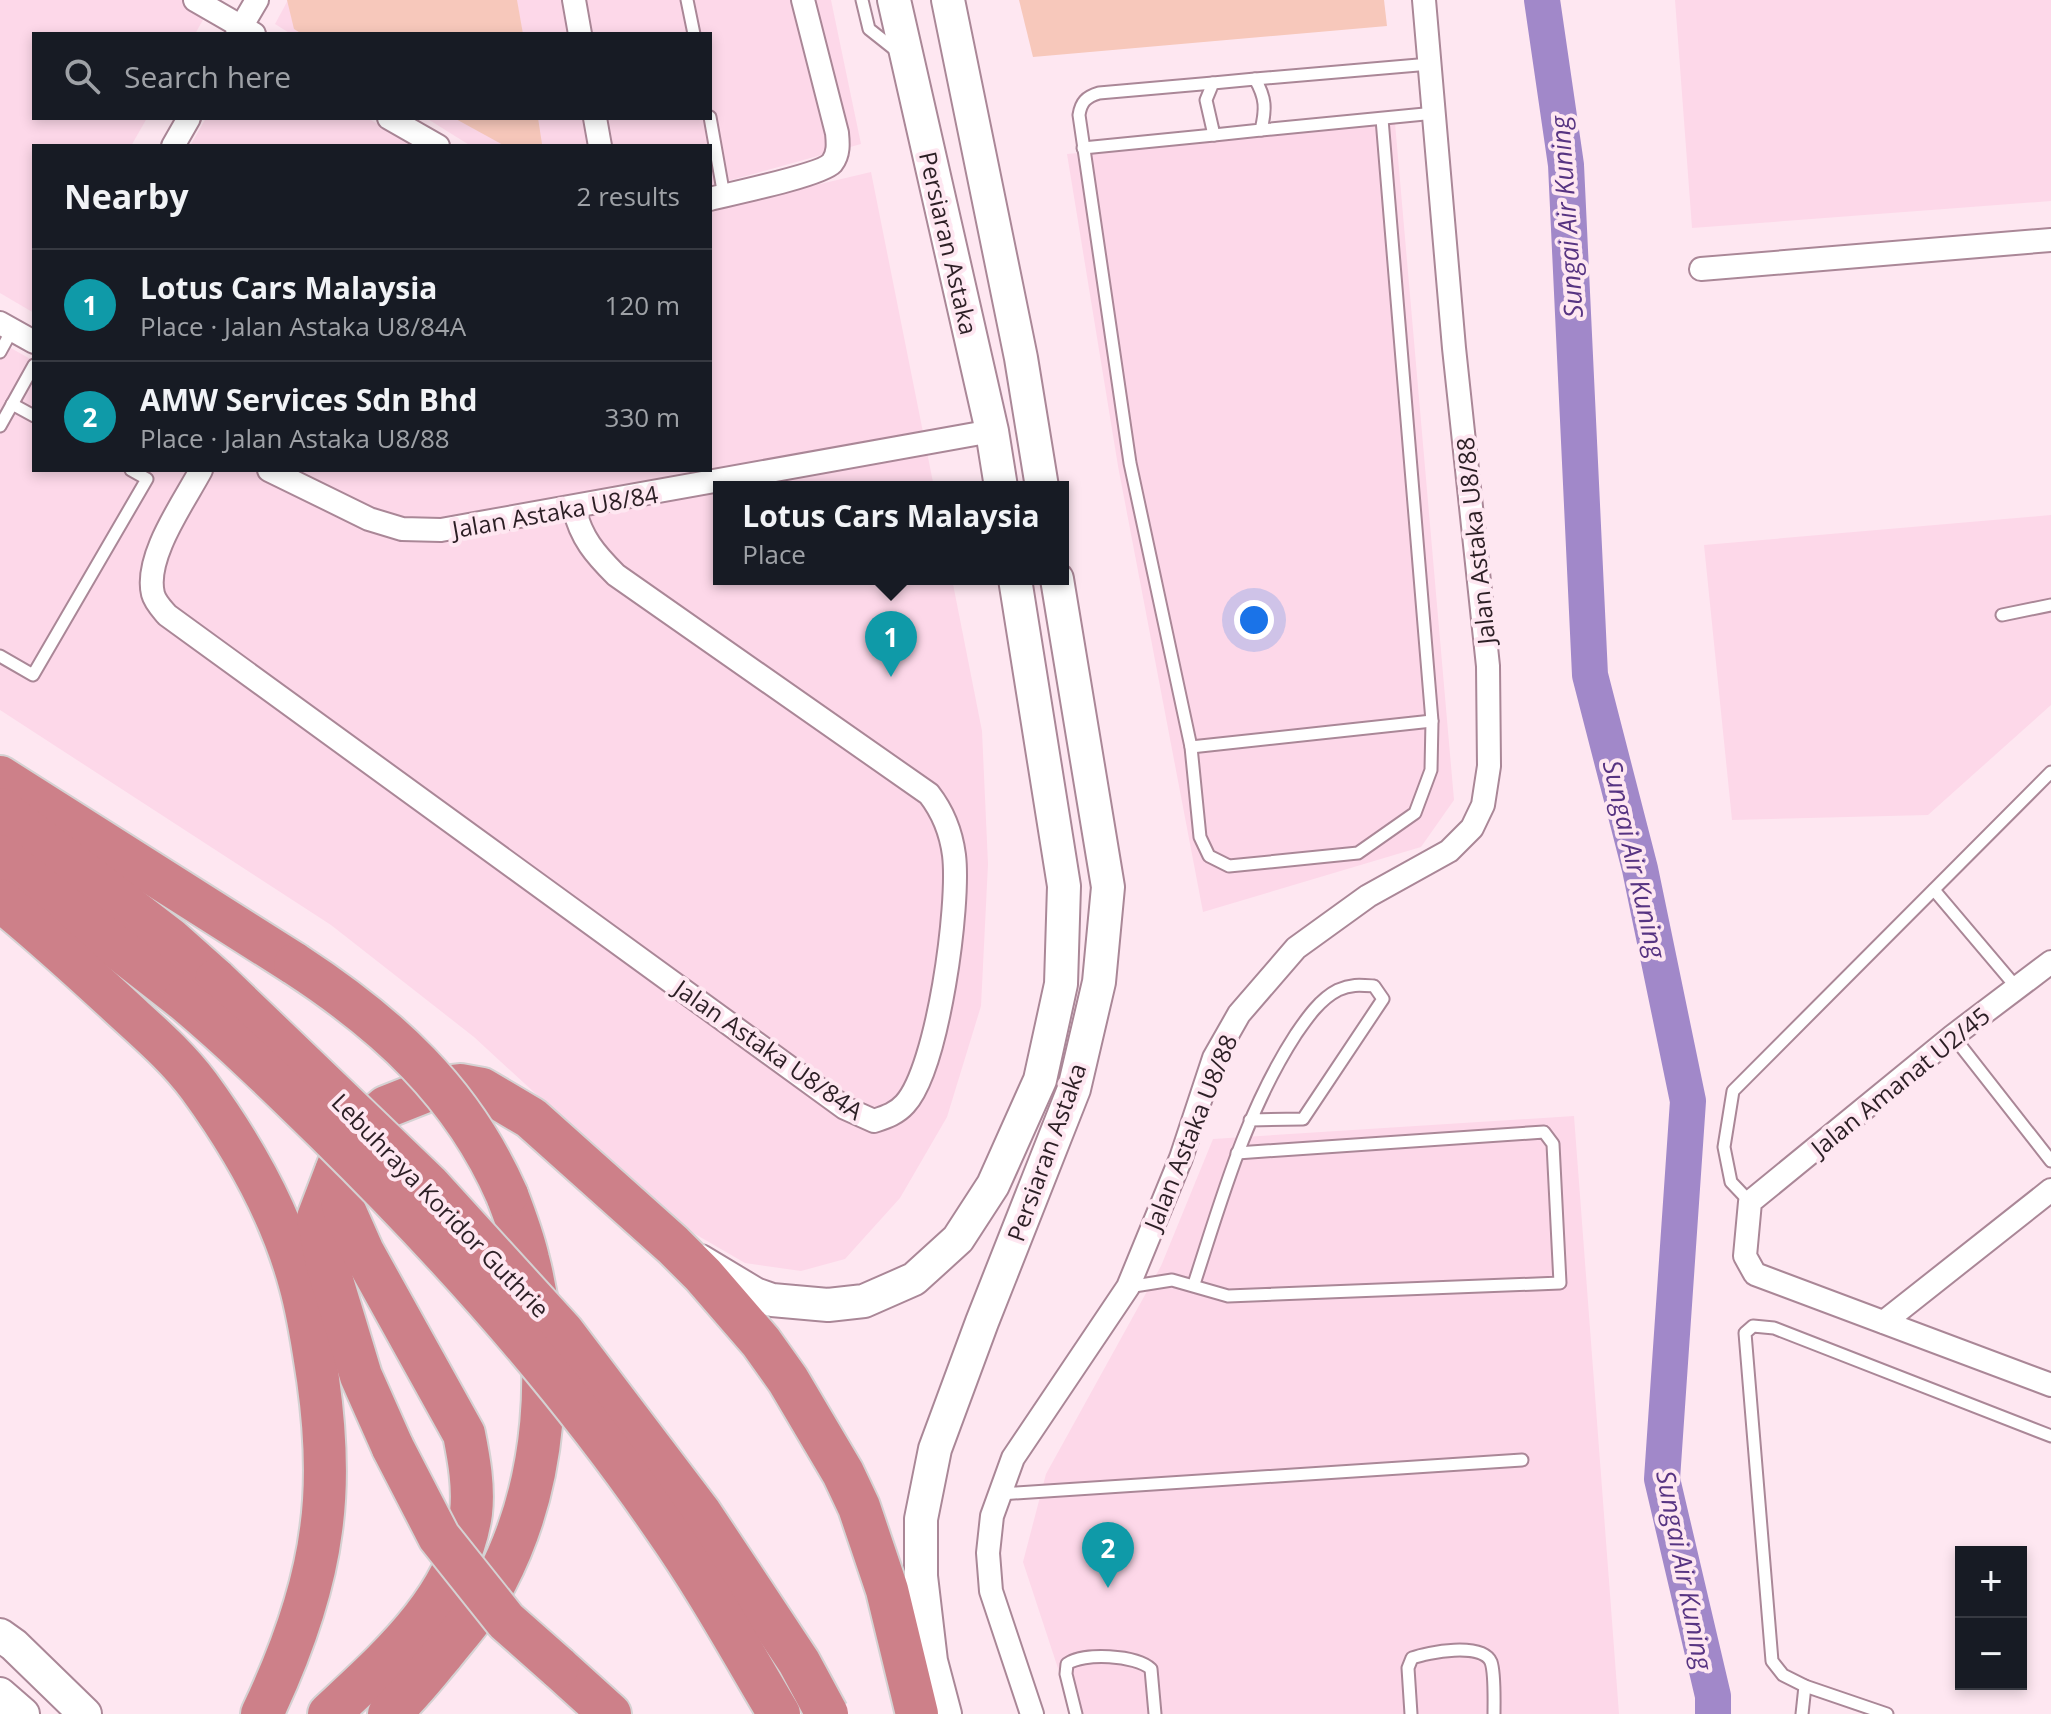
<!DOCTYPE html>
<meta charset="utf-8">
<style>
body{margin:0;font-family:"Open Sans",sans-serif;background:#20242c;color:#f1f3f6}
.controls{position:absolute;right:24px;bottom:24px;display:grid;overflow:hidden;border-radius:0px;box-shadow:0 4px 12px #0003}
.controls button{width:72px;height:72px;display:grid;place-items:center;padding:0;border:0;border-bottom:2px solid #363941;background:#171b24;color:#f1f3f6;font:40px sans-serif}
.you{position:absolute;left:1254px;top:620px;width:28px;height:28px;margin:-20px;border:6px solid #fff;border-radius:50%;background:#1a73e8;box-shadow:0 0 0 12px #1a73e833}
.badge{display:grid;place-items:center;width:52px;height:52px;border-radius:50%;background:#8c9099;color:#fff;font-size:26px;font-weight:700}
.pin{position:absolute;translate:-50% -66px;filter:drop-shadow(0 2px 4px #0008)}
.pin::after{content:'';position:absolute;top:42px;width:28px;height:24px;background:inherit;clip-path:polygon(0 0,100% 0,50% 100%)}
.popup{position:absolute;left:713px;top:481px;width:356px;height:104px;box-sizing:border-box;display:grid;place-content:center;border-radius:0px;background:#171b24;filter:drop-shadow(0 2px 6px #0005);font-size:26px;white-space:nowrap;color:#9ea1a6}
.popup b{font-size:30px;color:#f1f3f6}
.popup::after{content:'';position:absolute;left:50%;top:100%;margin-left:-16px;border:16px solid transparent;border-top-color:#171b24}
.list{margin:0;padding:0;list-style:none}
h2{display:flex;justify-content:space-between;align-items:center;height:104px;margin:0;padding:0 32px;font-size:34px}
h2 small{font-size:26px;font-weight:400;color:#9ea1a6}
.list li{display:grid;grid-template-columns:52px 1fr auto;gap:24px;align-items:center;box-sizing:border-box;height:112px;padding:0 32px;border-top:2px solid #363941}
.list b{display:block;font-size:30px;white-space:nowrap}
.list p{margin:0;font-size:26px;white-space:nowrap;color:#9ea1a6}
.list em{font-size:26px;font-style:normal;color:#9ea1a6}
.icon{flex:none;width:44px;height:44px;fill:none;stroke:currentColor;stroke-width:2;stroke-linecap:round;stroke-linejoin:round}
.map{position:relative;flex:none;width:2051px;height:1714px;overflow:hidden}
.search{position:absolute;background:#171b24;box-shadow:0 4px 12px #0003;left:32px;top:32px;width:680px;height:88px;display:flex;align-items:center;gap:20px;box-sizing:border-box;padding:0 28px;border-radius:0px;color:#9ea1a6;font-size:30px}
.panel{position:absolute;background:#171b24;box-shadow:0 4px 12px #0003;left:32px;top:144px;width:680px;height:328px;border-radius:0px}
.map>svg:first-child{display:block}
</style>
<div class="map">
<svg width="2051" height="1714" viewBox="0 0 2051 1714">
<rect width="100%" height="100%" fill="#fee7f1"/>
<g fill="#fdd8e9">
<path d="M0,0H214L195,34H34V118H147L131,146H34V313L0,293Z"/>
<path d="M288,0H831L861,144L710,186V146H471L426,118H710V34H291L275,24Z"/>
<path d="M1675,0H2051V201L1692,228Z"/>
<path d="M206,118H367L417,146H190Z"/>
<path d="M1395,123L1454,800L1421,847L1203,912L1118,466L1067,154Z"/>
<path d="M871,172L934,487H719V579H952L982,731L988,864L981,1006L947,1117L900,1198L845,1259L801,1271L745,1263L676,1223L474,1037L331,925L0,710V342L34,361V470H710V210Z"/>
<path d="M2051,515V705L1928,815L1732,820L1704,545Z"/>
<path d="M1574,1116L1619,1714H1073L1023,1562L1046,1474L1161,1266L1213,1139Z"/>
</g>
<g fill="#f7c8bb">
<path d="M287,0H517L523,34H302L294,29Z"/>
<path d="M1019,0H1384L1387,26L1033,57Z"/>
<path d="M454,118H538L542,144L505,146Z"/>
</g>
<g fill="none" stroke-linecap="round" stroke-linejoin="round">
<path stroke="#a188c9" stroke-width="36" d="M1542,0L1566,165L1590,675L1640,869L1688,1101L1662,1479L1713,1696V1714"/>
<defs>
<g id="lane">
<path d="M687,0L694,34"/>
<path d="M862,0L869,29L898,52"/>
<path d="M1255,79C1266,98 1266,109 1261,130L1214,135L1206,100L1213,83Z"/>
<path d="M1255,79L1430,64"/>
<path d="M1213,83L1099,93C1086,97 1081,102 1079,115L1130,463L1191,747L1200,837L1209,856L1229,866L1358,853L1415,813L1431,770L1432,721L1382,119"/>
<path d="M710,117L724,196"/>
<path d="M1261,130L1435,113"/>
<path d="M1083,148L1214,135"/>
<path d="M0,352L12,330"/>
<path d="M12,404L34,416"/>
<path d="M0,426L34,365"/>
<path d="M2002,615L2051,605"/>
<path d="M0,656L33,675L147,479L131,470"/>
<path d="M1191,747L1432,721"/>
<path d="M1934,890L2017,988"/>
<path d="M1953,1036L2051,1161"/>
<path d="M1750,1202L1731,1182L1724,1147L1733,1091L2051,772"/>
<path d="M1194,1284C1222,1198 1246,1111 1296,1034C1307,1018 1320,999 1338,990C1351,984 1360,985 1374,986L1383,999L1303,1119L1250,1120"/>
<path d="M1128,1287L1172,1280L1228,1296L1560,1283L1553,1144L1544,1132L1237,1153"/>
<path d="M1000,1494L1522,1460"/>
<path d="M1076,1714L1066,1674L1067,1664C1083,1652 1136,1655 1151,1669L1155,1714"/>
<path d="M1411,1714L1408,1668L1412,1658C1428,1652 1482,1642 1491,1662C1495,1673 1494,1701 1494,1714"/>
<path d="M1802,1714L1805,1686"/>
<path d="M1887,1714L1805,1686L1783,1675L1772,1661L1745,1333L1753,1326L1774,1328L2051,1436"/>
</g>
<g id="street">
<path d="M195,0L254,34"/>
<path d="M574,0L580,34"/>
<path d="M237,34L257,0"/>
<path d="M389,118L438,146"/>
<path d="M595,118L600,146"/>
<path d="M173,146L189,118"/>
<path d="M710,199C730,194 821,175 832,163C839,154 838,143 837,133L803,0"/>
<path d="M1701,269L2051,240"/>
<path d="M0,323L34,342"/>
<path d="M201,470C184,502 144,557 153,594C155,602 162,609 167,615L845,1108L874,1121C886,1117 896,1114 905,1104C938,1068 960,905 954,855C951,832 943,812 929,794L616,575C595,554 581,538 574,508"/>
<path d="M269,470L369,519L402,529L441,530L992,431"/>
<path d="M2051,962L1953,1036L1750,1202L1745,1256L1755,1274L2051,1385"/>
<path d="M1884,1322L2051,1190"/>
<path d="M1032,1714L991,1591L988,1553L992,1516L1013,1458L1128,1287L1181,1158L1214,1058L1239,1014L1296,948L1368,896L1449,851L1472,828L1483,805L1489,766L1488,666L1454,348L1424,0"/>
</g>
<g id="secondary">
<path d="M894,0L992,431L1001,487"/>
<path d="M948,0L1021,358L1042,487"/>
<path d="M700,1261L755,1294L772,1300L828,1305L864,1301L914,1279L958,1239L993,1185L1040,1080L1061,984L1064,886L1015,579"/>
<path d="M0,1635L14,1645L85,1714"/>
<path d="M0,1694L23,1714"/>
<path d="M945,1714L931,1661L921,1576V1519L935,1449L982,1322L1074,1089L1099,982L1108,887L1057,579"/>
</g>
<g id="highway">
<path d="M0,777L295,964"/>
<path d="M0,809L170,939L216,980"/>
<path d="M0,856L184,1000"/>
<path d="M0,900C41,933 79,968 118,1004C146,1030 176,1055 199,1086C242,1145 281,1213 300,1284C309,1316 313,1347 318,1379C325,1429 328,1481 321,1530C313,1594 289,1657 262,1714"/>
<path d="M393,1448L361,1376L327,1264L318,1218L341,1158L360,1129L386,1107L434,1088L460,1085L482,1089L531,1118L673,1245L703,1275L761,1342L788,1380L843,1473L859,1507L887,1590L917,1714"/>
<path d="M558,1667L610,1714"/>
<path d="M329,1714C388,1659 459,1598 471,1513C474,1487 469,1459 464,1434L363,1252L344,1209L336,1172"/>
<path d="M389,1714C409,1696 425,1675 442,1655C461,1631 482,1608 496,1581C547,1484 555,1364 528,1259C523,1237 515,1216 507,1195"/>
</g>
</defs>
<use href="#lane" stroke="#aa8797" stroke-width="15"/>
<use href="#street" stroke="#aa8797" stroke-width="26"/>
<use href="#secondary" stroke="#aa8797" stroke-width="36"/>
<use href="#highway" stroke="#d5d2d3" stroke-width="46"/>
<use href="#lane" stroke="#fff" stroke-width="11"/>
<use href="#street" stroke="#fff" stroke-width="22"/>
<use href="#secondary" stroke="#fff" stroke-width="32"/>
<use href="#highway" stroke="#cd8089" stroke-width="42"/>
<defs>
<g id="highway-bridge">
<path d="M295,964C387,1024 462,1092 507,1195"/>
<path d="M216,980L429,1185L563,1332L701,1514L799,1662L827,1714"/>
<path d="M184,1000C234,1042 280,1087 326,1132C450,1254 567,1384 665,1528C707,1588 742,1652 779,1714"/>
<path d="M393,1448L439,1537L506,1621L558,1667"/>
</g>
</defs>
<use href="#highway-bridge" stroke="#d5d2d3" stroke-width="46" stroke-linecap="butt"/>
<use href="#highway-bridge" stroke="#cd8089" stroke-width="42"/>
</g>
<g text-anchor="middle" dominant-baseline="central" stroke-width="8" stroke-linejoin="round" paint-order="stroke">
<g font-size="24" fill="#2c1f25" stroke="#fee7f1">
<text transform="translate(949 243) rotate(77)">Persiaran Astaka</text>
<text transform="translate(555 511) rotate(-10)">Jalan Astaka U8/84</text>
<text transform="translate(1475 541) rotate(-96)">Jalan Astaka U8/88</text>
<text transform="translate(769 1049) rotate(35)">Jalan Astaka U8/84A</text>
<text transform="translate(1900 1081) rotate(-39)">Jalan Amanat U2/45</text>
<text transform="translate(1190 1132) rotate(-68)">Jalan Astaka U8/88</text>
<text transform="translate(1046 1152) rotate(-70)">Persiaran Astaka</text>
<text transform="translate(441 1205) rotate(46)">Lebuhraya Koridor Guthrie</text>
</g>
<g font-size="26" font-style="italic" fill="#573482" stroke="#fee7f1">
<text transform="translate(1566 217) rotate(-94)">Sungai Air Kuning</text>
<text transform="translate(1635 859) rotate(77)">Sungai Air Kuning</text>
<text transform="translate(1685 1570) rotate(79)">Sungai Air Kuning</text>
</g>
</g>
</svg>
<div class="controls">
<button>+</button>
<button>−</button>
</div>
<div class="you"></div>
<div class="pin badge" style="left:891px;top:677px;background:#0f9aa8">1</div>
<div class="popup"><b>Lotus Cars Malaysia</b>Place</div>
<div class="pin badge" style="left:1108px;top:1588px;background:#0f9aa8">2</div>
<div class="search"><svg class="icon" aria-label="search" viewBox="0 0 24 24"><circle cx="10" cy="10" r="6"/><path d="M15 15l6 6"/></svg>Search here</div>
<section class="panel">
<h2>Nearby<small>2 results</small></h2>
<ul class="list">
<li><span class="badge" style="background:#0f9aa8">1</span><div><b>Lotus Cars Malaysia</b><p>Place · Jalan Astaka U8/84A</p></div><em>120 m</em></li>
<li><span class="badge" style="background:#0f9aa8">2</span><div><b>AMW Services Sdn Bhd</b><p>Place · Jalan Astaka U8/88</p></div><em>330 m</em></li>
</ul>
</section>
</div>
